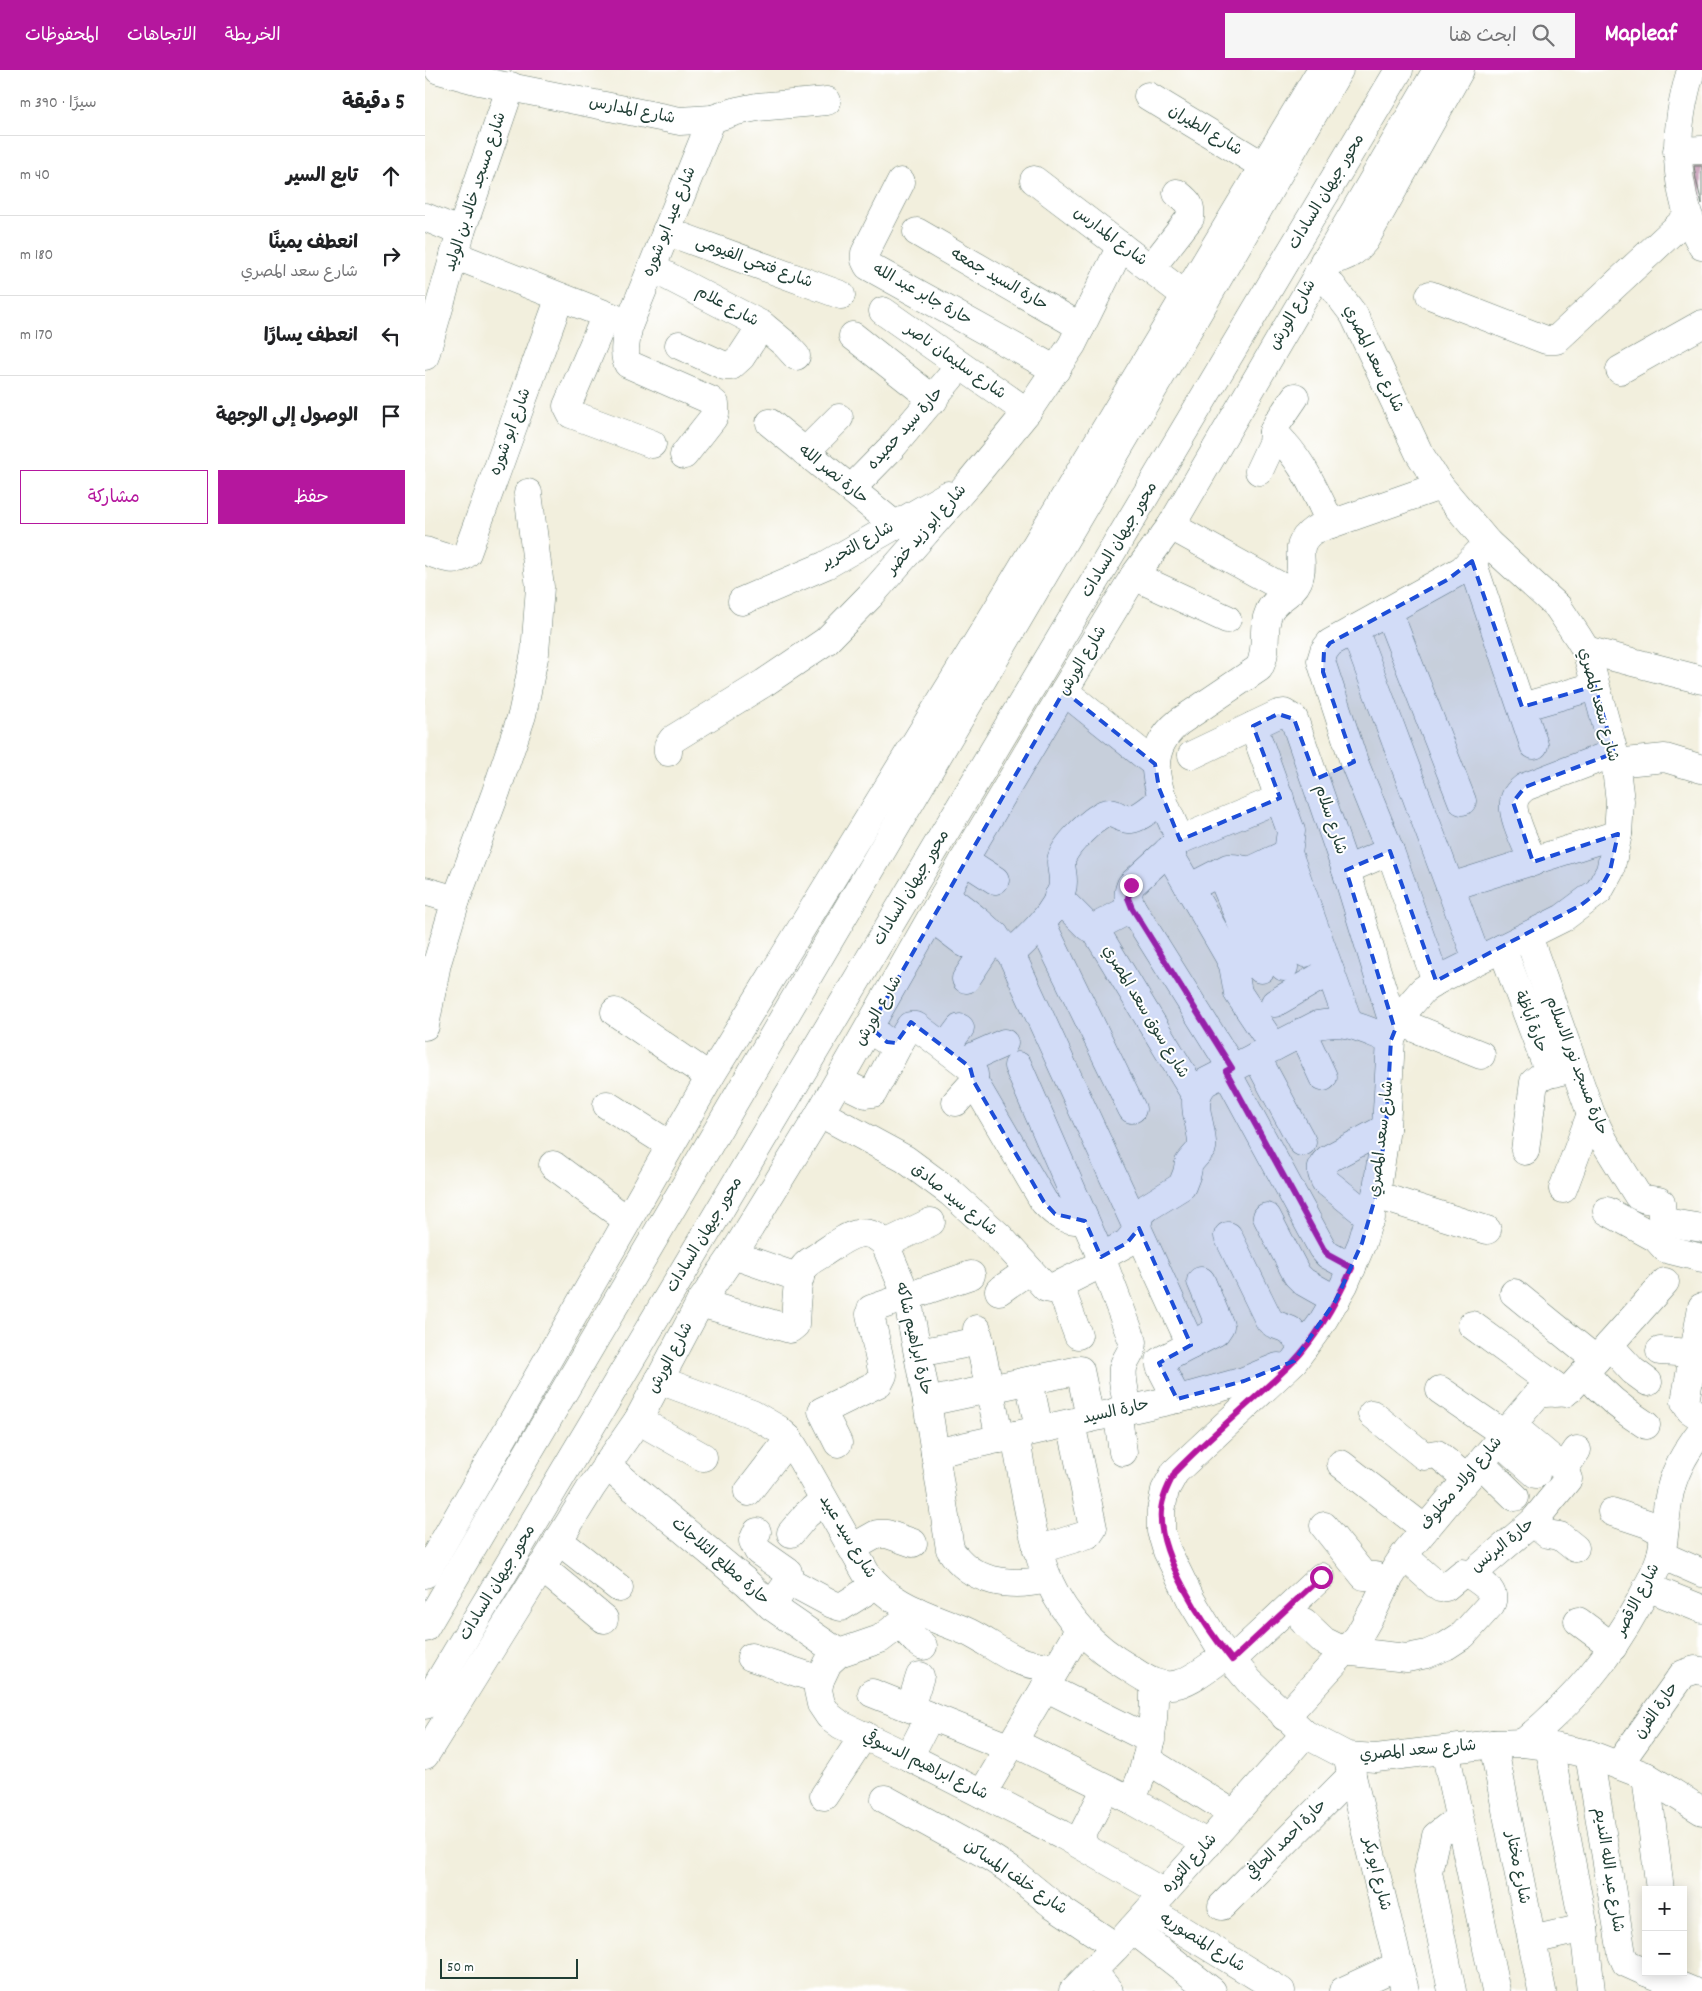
<!DOCTYPE html>
<html lang="ar">
<meta charset="utf-8">
<style>
body{margin:0;font-family:Dekko,"Playpen Sans Arabic",sans-serif;background:#f6f6f6;color:#202124;direction:rtl}
.controls{position:absolute;right:15px;bottom:15px;display:grid;overflow:hidden;border-radius:0px;box-shadow:0 2px 12px #0003}
.controls button{width:45px;height:45px;display:grid;place-items:center;padding:0;border:0;border-bottom:1px solid #e0e0e0;background:#fff;color:#202124;font:25px sans-serif}
.scale{position:absolute;left:15px;bottom:12px;width:138px;box-sizing:border-box;padding-left:5px;border:2px solid #1f3d34;border-top:0;font-size:14px;line-height:18px;white-space:nowrap;color:#1f3d34;-webkit-text-stroke:4px #fff;paint-order:stroke}
.stop{position:absolute;width:15px;height:15px;margin:-11px;border:4px solid #b5179e;border-radius:50%;background:#fff}
.stop.end{background:#b5179e;border-color:#fff;box-shadow:0 1px 5px #0008}
.list{margin:0;padding:0;list-style:none}
h2{display:flex;justify-content:space-between;align-items:center;height:65px;margin:0;padding:0 20px;font-size:21px}
h2 small{font-size:16px;font-weight:400;color:#757577}
.list li{display:grid;grid-template-columns:32px 1fr auto;gap:15px;align-items:center;box-sizing:border-box;height:80px;padding:0 20px;border-top:1px solid #e0e0e0}
.list b{display:block;font-size:19px;white-space:nowrap}
.list p{margin:0;font-size:16px;white-space:nowrap;color:#757577}
.list em{font-size:16px;font-style:normal;color:#757577}
.actions{display:flex;gap:10px;padding:15px 20px}
.actions a{flex:1;padding:11px 0;border:1px solid #b5179e;border-radius:0px;text-align:center;font-size:18px;color:#b5179e}
.actions .main{background:#b5179e;color:#fff}
.icon{flex:none;width:28px;height:28px;fill:none;stroke:currentColor;stroke-width:2;stroke-linecap:round;stroke-linejoin:round}
.map{position:relative;flex:none;width:1277px;height:1921px;overflow:hidden;direction:ltr}
header{display:flex;align-items:center;gap:30px;box-sizing:border-box;height:70px;padding:0 25px;background:#b5179e;color:#fff}
header strong{font-size:24px}
nav{display:flex;gap:28px;margin-inline-start:auto;font-size:18px}
.search{width:350px;height:45px;background:#f6f6f6;display:flex;align-items:center;gap:12px;box-sizing:border-box;padding:0 18px;border-radius:0px;color:#757577;font-size:19px}
main{display:flex}
aside{flex:1;background:#fff}
.map>svg:first-child{display:block}
</style>
<header>
<strong>Mapleaf</strong>
<div class="search"><svg class="icon" aria-label="search" viewBox="0 0 24 24"><circle cx="10" cy="10" r="6"/><path d="M15 15l6 6"/></svg>ابحث هنا</div>
<nav><a>الخريطة</a><a>الاتجاهات</a><a>المحفوظات</a></nav>
</header>
<main>
<div class="map">
<svg width="1277" height="1921" viewBox="0 0 1277 1921">
<rect width="100%" height="100%" fill="#fff"/>
<filter id="ink" filterUnits="userSpaceOnUse"><feTurbulence type="fractalNoise" baseFrequency=".02" numOctaves="2"/><feDisplacementMap in="SourceGraphic" scale="10" xChannelSelector="R" yChannelSelector="G"/><feConvolveMatrix kernelMatrix="1 2 1 2 8 2 1 2 1" color-interpolation-filters="sRGB"/></filter>
<filter id="wash" filterUnits="userSpaceOnUse"><feTurbulence type="fractalNoise" baseFrequency=".0096" numOctaves="4" result="noise"/><feDisplacementMap in="SourceGraphic" scale="20" xChannelSelector="R" yChannelSelector="G"/><feGaussianBlur stdDeviation="1.12" result="paint"/><feColorMatrix in="noise" values="0 0 0 0 0 0 0 0 0 0 0 0 0 0 0 0 0 1.4 0 .05"/><feComposite in="paint" operator="in"/></filter>
<g filter="url(#wash)">
<rect width="100%" height="100%" fill="#f2efdd"/>
<g id="blocks">
<path fill="#c69bb6" d="M1269,96H1277V134L1271,109Z"/>
</g>
</g>
<g filter="url(#ink)">
<use href="#blocks" fill-opacity="0" stroke="#697b6f" stroke-width="1"/>
<g fill="none" stroke-linecap="round" stroke-linejoin="round">
<defs>
<g id="minor">
<path d="M14,0L54,11L255,51L287,49L312,41L332,37L402,31"/>
<path d="M1266,0C1248,61 1246,119 1277,176"/>
<path d="M723,26L837,95"/>
<path d="M1252,81L1277,80"/>
<path d="M609,110L760,225"/>
<path d="M476,112L440,183V190L443,196L631,300"/>
<path d="M0,147L36,162"/>
<path d="M241,161L416,225"/>
<path d="M492,162L656,257"/>
<path d="M29,185L197,251"/>
<path d="M899,191C917,190 929,184 940,170L1035,0"/>
<path d="M227,198L337,255L360,274L371,286"/>
<path d="M726,198L765,148C767,134 762,131 752,123"/>
<path d="M893,203L907,216L929,245L994,383L1015,416L1063,473L1133,537L1153,567L1161,580L1189,683L1195,731L1193,764L1185,801L1174,821L1138,848L1011,911L998,920L985,935L974,952L966,970L961,1058L951,1125L937,1173L919,1215L896,1254L869,1291L750,1402L740,1420L736,1441V1461L742,1481L766,1530L792,1573L825,1612L880,1664L922,1686L951,1688L1068,1674L1098,1673L1124,1676L1164,1684L1221,1706L1277,1741"/>
<path d="M1005,225L1121,270H1131L1263,147"/>
<path d="M458,241L602,342"/>
<path d="M181,245L142,336L146,344L227,374"/>
<path d="M428,266L509,330"/>
<path d="M254,275L300,296H306L316,287L337,255"/>
<path d="M0,286L36,162L86,16"/>
<path d="M1195,300L1277,254"/>
<path d="M345,353L471,456"/>
<path d="M848,362C877,388 889,419 906,454"/>
<path d="M380,382L414,348"/>
<path d="M259,385L288,348L290,344V334L285,330L203,294C197,285 202,265 204,254L287,49"/>
<path d="M834,401L847,373L848,362L853,352L870,327"/>
<path d="M426,419L468,376L535,296"/>
<path d="M746,456L864,521"/>
<path d="M0,481C15,485 30,495 42,483L135,227"/>
<path d="M1047,491L1109,675"/>
<path d="M709,506L802,549"/>
<path d="M317,531L401,495L523,425"/>
<path d="M963,541L1037,731"/>
<path d="M929,559L1052,889"/>
<path d="M1161,580L1277,610"/>
<path d="M639,621L730,694"/>
<path d="M1097,637L1170,616"/>
<path d="M828,656L866,761L863,783L924,954"/>
<path d="M243,682V676L248,669L339,613L401,571L445,526L544,413L602,342L647,275L696,176"/>
<path d="M767,685L853,644L859,643L869,649L921,800L970,960"/>
<path d="M1190,693L1240,688L1277,699"/>
<path d="M755,770C738,728 711,687 754,652L834,598C844,580 836,559 844,542C850,528 867,525 873,511C882,491 865,477 889,460L1015,416"/>
<path d="M743,781L803,885L808,895L813,923L849,977"/>
<path d="M539,790L570,810"/>
<path d="M844,792L880,883"/>
<path d="M1108,792C1103,778 1086,746 1089,732C1090,725 1095,721 1100,717L1189,683"/>
<path d="M921,800L965,781"/>
<path d="M820,801L859,897"/>
<path d="M795,802L836,899"/>
<path d="M1025,817L1193,764"/>
<path d="M764,818L803,798C812,797 818,801 827,800L861,784"/>
<path d="M0,821L31,830"/>
<path d="M519,825C544,843 566,860 586,884L766,1275"/>
<path d="M633,827L663,857L669,858L707,838"/>
<path d="M507,848L541,874"/>
<path d="M617,854L707,1039"/>
<path d="M669,858L771,1026"/>
<path d="M1103,866L1166,1044L1179,1071L1213,1126L1220,1129L1234,1131L1236,1133L1237,1146L1240,1152L1277,1158"/>
<path d="M1077,878L1124,1002L1130,1003L1149,997"/>
<path d="M586,884C604,867 630,844 637,819C640,809 636,801 636,792C636,779 663,754 674,747C688,736 693,751 706,749C716,748 729,735 738,729"/>
<path d="M541,909L570,865"/>
<path d="M1011,911L965,781L929,692L896,591L899,581L905,573L1037,500L1063,473"/>
<path d="M850,933L905,901"/>
<path d="M190,942L285,1007"/>
<path d="M974,952L1056,985"/>
<path d="M0,956L12,893L31,830L71,722L97,645L110,583L115,517L103,423"/>
<path d="M445,957C454,965 462,977 476,970L485,956H491L545,997L549,1004V1012L531,1032"/>
<path d="M877,962L898,1007"/>
<path d="M520,978L535,958"/>
<path d="M831,986L877,1072"/>
<path d="M538,991L579,973"/>
<path d="M593,996L676,1187L708,1272C708,1283 700,1288 698,1298C696,1310 701,1326 703,1339"/>
<path d="M807,998L707,838C703,829 702,824 706,815L755,770L855,728"/>
<path d="M801,1001L897,1178L903,1185L927,1198"/>
<path d="M414,1011L441,1024L448,1023L476,970"/>
<path d="M549,1012L619,1132C633,1147 640,1150 660,1151"/>
<path d="M182,1035L245,1075"/>
<path d="M395,1043L480,1089L526,1123L574,1166L621,1218L626,1219L678,1193"/>
<path d="M1100,1081L1109,1012L1114,1008L1126,1003"/>
<path d="M128,1095L202,1150"/>
<path d="M1138,1119L1166,1044"/>
<path d="M951,1125L1062,1160"/>
<path d="M1182,1141L1231,1168L1241,1179L1277,1188"/>
<path d="M842,1147L872,1205L879,1212L911,1230"/>
<path d="M946,1148L900,1111C895,1101 895,1096 903,1089L961,1058"/>
<path d="M803,1166L844,1250L849,1254L865,1260L879,1277"/>
<path d="M460,1174L506,1152"/>
<path d="M308,1185L375,1208"/>
<path d="M676,1187L702,1173L710,1163L715,1144L723,1137L757,1116L762,1103L764,1093L777,1078C779,1055 760,1031 781,1012L892,955C923,949 938,959 966,970"/>
<path d="M634,1214L653,1265"/>
<path d="M574,1221L604,1200"/>
<path d="M1089,1223L1171,1290"/>
<path d="M275,1233L365,1259L370,1255C371,1240 371,1213 377,1200C381,1192 391,1188 398,1183C418,1170 439,1151 460,1174L482,1227L502,1332L525,1479C546,1513 586,1518 622,1509"/>
<path d="M1277,1237L1260,1332L1265,1340L1277,1348"/>
<path d="M1047,1255L1140,1323"/>
<path d="M552,1259L575,1369"/>
<path d="M1184,1275L1208,1301L1223,1312"/>
<path d="M1235,1281L1268,1283"/>
<path d="M493,1283L555,1271"/>
<path d="M1160,1303C1178,1324 1197,1340 1221,1355"/>
<path d="M234,1310L327,1344L353,1359L364,1369L378,1392L441,1503C468,1538 504,1545 543,1562C559,1570 574,1581 590,1589C603,1595 618,1596 631,1598"/>
<path d="M604,1311L614,1359"/>
<path d="M1015,1320L1079,1364"/>
<path d="M752,1329L735,1296V1291L791,1262L795,1256L776,1211"/>
<path d="M502,1332L655,1300L665,1348"/>
<path d="M692,1341L698,1382"/>
<path d="M947,1344L999,1386L1012,1384L1042,1409"/>
<path d="M213,1350L278,1387"/>
<path d="M1087,1355L1139,1399"/>
<path d="M590,1365C609,1463 609,1542 704,1598C719,1608 734,1619 753,1614C770,1609 787,1594 802,1584"/>
<path d="M1074,1371L1111,1404"/>
<path d="M413,1373L397,1341L454,1313L458,1305L445,1244L446,1239L546,1205"/>
<path d="M510,1383L765,1326L819,1311L853,1297"/>
<path d="M1055,1393L1090,1427"/>
<path d="M916,1394L1000,1459"/>
<path d="M181,1395L321,1512L346,1536L414,1583"/>
<path d="M323,1422L364,1369"/>
<path d="M1187,1442L1223,1454L1239,1463"/>
<path d="M1108,1452L1122,1464L1135,1466L1150,1478"/>
<path d="M899,1456L939,1506H950L961,1515"/>
<path d="M332,1462L328,1471L333,1481L363,1502L364,1511L354,1525"/>
<path d="M366,1463L381,1445L399,1430"/>
<path d="M133,1470L194,1518"/>
<path d="M427,1478L452,1464H462L488,1473"/>
<path d="M612,1480L664,1464L668,1458L646,1353"/>
<path d="M1236,1485L1277,1503"/>
<path d="M979,1486L1015,1518L1021,1517L1038,1503L1046,1505L1108,1452L1143,1409L1139,1399L1152,1380"/>
<path d="M116,1497L179,1549"/>
<path d="M0,1504L285,1007L570,543L896,0"/>
<path d="M364,1511L407,1534L416,1537L451,1515"/>
<path d="M1222,1517L1277,1539"/>
<path d="M492,1541L455,1569L414,1583L403,1593L395,1610L393,1620L396,1634L404,1646L416,1655L484,1687L636,1764L739,1823"/>
<path d="M1153,1551L1188,1577"/>
<path d="M879,1552L899,1571L919,1581L982,1588L1002,1584L1021,1576L1038,1565L1066,1534C1072,1520 1056,1513 1046,1505"/>
<path d="M475,1554L490,1570L498,1576"/>
<path d="M326,1587L395,1610"/>
<path d="M807,1590L896,1507"/>
<path d="M620,1617L726,1670"/>
<path d="M447,1623L585,1678"/>
<path d="M485,1638L495,1606"/>
<path d="M860,1647L933,1567L949,1539L963,1510L982,1481L1111,1326C1122,1319 1134,1327 1145,1319L1240,1212"/>
<path d="M588,1672L706,1730L783,1774"/>
<path d="M1098,1673C1150,1629 1181,1593 1214,1533C1222,1518 1231,1502 1236,1485C1240,1467 1240,1449 1243,1432C1247,1404 1260,1382 1277,1360"/>
<path d="M1068,1674L1117,1921"/>
<path d="M1124,1676L1159,1858L1166,1921"/>
<path d="M1020,1680L1071,1921"/>
<path d="M1164,1684L1197,1884L1201,1893L1221,1902"/>
<path d="M0,1685L166,1418L213,1350L275,1233L308,1185L395,1043L539,790L639,621L709,506L746,456L1012,0"/>
<path d="M922,1686L980,1921"/>
<path d="M484,1687L505,1646"/>
<path d="M721,1689L809,1744"/>
<path d="M1194,1694L1258,1604L1270,1600L1277,1601"/>
<path d="M1221,1706L1235,1820"/>
<path d="M557,1724L654,1560"/>
<path d="M399,1726L439,1665"/>
<path d="M460,1729L562,1785L585,1800L627,1834L691,1877"/>
<path d="M706,1730C725,1693 730,1654 729,1613"/>
<path d="M653,1773L681,1718"/>
<path d="M797,1836L927,1705"/>
<path d="M724,1840L856,1921"/>
<path d="M707,1859L787,1921"/>
<path d="M1107,1870L1159,1858"/>
<path d="M667,1900L684,1921"/>
<path d="M1221,1902L1267,1921"/>
<path d="M648,1921L691,1877L880,1664"/>
<path d="M918,1921L974,1895"/>
<path d="M1027,1921L1003,1802L1011,1766L1034,1748"/>
</g>
<g id="major">
<path d="M0,1558L777,236L914,0"/>
<path d="M0,1635L974,0"/>
</g>
</defs>
<use href="#minor" stroke="#697b6f" stroke-width="29"/>
<use href="#major" stroke="#697b6f" stroke-width="29"/>
<use href="#minor" stroke="#fff" stroke-width="28"/>
<use href="#major" stroke="#fff" stroke-width="28"/>
</g>
</g>
<g fill="none" stroke-linecap="round" stroke-linejoin="round" filter="url(#ink)">
<path stroke="#b5179e" stroke-width="6" d="M706,815L703,828L707,838L807,998L801,1001L898,1178L903,1185L927,1198C912,1231 893,1266 868,1292C830,1330 787,1363 750,1402C744,1414 737,1427 736,1441C732,1485 780,1557 807,1590L896,1507"/>
</g>
<path fill="#1d4ed8" fill-opacity="0.2" stroke="#1d4ed8" stroke-width="4" stroke-dasharray="10 6" stroke-linejoin="round" d="M1047,491L1097,637L1170,616L1189,683L1100,717L1088,732L1108,792L1193,764L1185,801L1174,821L1156,835L1011,911L965,781L921,800L970,960L966,970L961,1058L951,1125L937,1173L911,1230L869,1291L819,1311L752,1329L734,1293L766,1275L714,1158L702,1173L676,1187L660,1151L630,1144L619,1132L549,1012L545,997L486,952L471,973L462,972L445,957L639,621L730,694L734,718L755,770L855,728L828,656L853,644L869,649L891,709L929,692L898,602L899,581L905,573L1022,510Z"/>
<g text-anchor="middle" dominant-baseline="central" stroke-width="4" stroke-linejoin="round" paint-order="stroke">
<g font-size="16" fill="#1f3d34" stroke="#fff">
<text transform="translate(207 41) rotate(11)">شارع المدارس</text>
<text transform="translate(780 61) rotate(31)">شارع الطيران</text>
<text transform="translate(51 122) rotate(-72)">شارع مسجد خالد بن الوليد</text>
<text transform="translate(902 122) rotate(-59)">محور جيهان السادات</text>
<text transform="translate(245 152) rotate(-68)">شارع عيد ابو شوره</text>
<text transform="translate(685 167) rotate(37)">شارع المدارس</text>
<text transform="translate(329 193) rotate(20)">شارع فتحي الفيومى</text>
<text transform="translate(574 210) rotate(30)">حارة السيد جمعه</text>
<text transform="translate(497 225) rotate(29)">حارة جابر عبد الله</text>
<text transform="translate(302 237) rotate(28)">شارع علام</text>
<text transform="translate(868 245) rotate(-60)">شارع الورش</text>
<text transform="translate(948 289) rotate(64)">شارع سعد المصري</text>
<text transform="translate(530 292) rotate(35)">شارع سليمان ناصر</text>
<text transform="translate(481 359) rotate(-48)">حارة سيد حميده</text>
<text transform="translate(86 362) rotate(-70)">شارع ابو شوره</text>
<text transform="translate(408 405) rotate(39)">حارة نصر الله</text>
<text transform="translate(502 460) rotate(-49)">شارع ابو زيد خضر</text>
<text transform="translate(695 470) rotate(-59)">محور جيهان السادات</text>
<text transform="translate(433 476) rotate(-29)">شارع التحرير</text>
<text transform="translate(658 591) rotate(-59)">شارع الورش</text>
<text transform="translate(1173 635) rotate(75)">شارع سعد المصري</text>
<text transform="translate(905 750) rotate(72)">شارع سلام</text>
<text transform="translate(487 818) rotate(-59)">محور جيهان السادات</text>
<text transform="translate(454 941) rotate(-60)">شارع الورش</text>
<text transform="translate(720 942) rotate(59)">شارع سوق سعد المصري</text>
<text transform="translate(1105 952) rotate(69)">حارة أباظة</text>
<text transform="translate(1151 996) rotate(69)">حارة مسجد نور الاسلام</text>
<text transform="translate(957 1069) rotate(-83)">شارع سعد المصري</text>
<text transform="translate(529 1130) rotate(39)">شارع سيد صادق</text>
<text transform="translate(280 1165) rotate(-59)">محور جيهان السادات</text>
<text transform="translate(488 1269) rotate(77)">حارة ابراهيم شاكه</text>
<text transform="translate(246 1288) rotate(-62)">شارع الورش</text>
<text transform="translate(691 1342) rotate(-13)">حارة السيد</text>
<text transform="translate(1037 1414) rotate(-50)">شارع اولاد مخلوف</text>
<text transform="translate(422 1467) rotate(59)">شارع سيد عبيد</text>
<text transform="translate(1078 1476) rotate(-39)">حارة البرنس</text>
<text transform="translate(295 1492) rotate(41)">حارة مطلع الثلاجات</text>
<text transform="translate(73 1513) rotate(-59)">محور جيهان السادات</text>
<text transform="translate(1213 1530) rotate(-63)">شارع الاقصر</text>
<text transform="translate(1232 1641) rotate(-55)">حارة الفرن</text>
<text transform="translate(993 1681) rotate(-5)">شارع سعد المصري</text>
<text transform="translate(500 1696) rotate(26)">شارع ابراهيم الدسوقي</text>
<text transform="translate(862 1770) rotate(-45)">حارة احمد الحافي</text>
<text transform="translate(765 1794) rotate(-48)">شارع الثوره</text>
<text transform="translate(1092 1798) rotate(79)">شارع مختار</text>
<text transform="translate(1183 1800) rotate(81)">شارع عبد الله النديم</text>
<text transform="translate(951 1804) rotate(76)">شارع ابو بكر</text>
<text transform="translate(590 1808) rotate(34)">شارع خلف المساكن</text>
<text transform="translate(777 1873) rotate(32)">شارع المنصوريه</text>
</g>
</g>
</svg>
<div class="controls">
<button>+</button>
<button>−</button>
</div>
<div class="scale">50 m</div>
<div class="stop" style="left:896px;top:1507px"></div>
<div class="stop end" style="left:706px;top:815px"></div>
</div>
<aside>
<h2>5 دقيقة<small>سيرًا · 390 m</small></h2>
<ul class="list">
<li><svg class="icon" aria-label="ahead" viewBox="0 0 24 24"><path d="M12 20V5M6 11l6-6 6 6"/></svg><div><b>تابع السير</b></div><em>40 m</em></li>
<li><svg class="icon" aria-label="right" viewBox="0 0 24 24"><path d="M7 20v-9h11M14 6l5 5-5 5"/></svg><div><b>انعطف يمينًا</b><p>شارع سعد المصري</p></div><em>180 m</em></li>
<li><svg class="icon" aria-label="left" viewBox="0 0 24 24"><path d="M17 20v-9H6M10 6l-5 5 5 5"/></svg><div><b>انعطف يسارًا</b></div><em>170 m</em></li>
<li><svg class="icon" aria-label="arrive" viewBox="0 0 24 24"><path d="M6 21V4h12l-3 4 3 4H6"/></svg><div><b>الوصول إلى الوجهة</b></div></li>
</ul>
<div class="actions"><a class="main">حفظ</a><a>مشاركة</a></div>
</aside>
</main>
